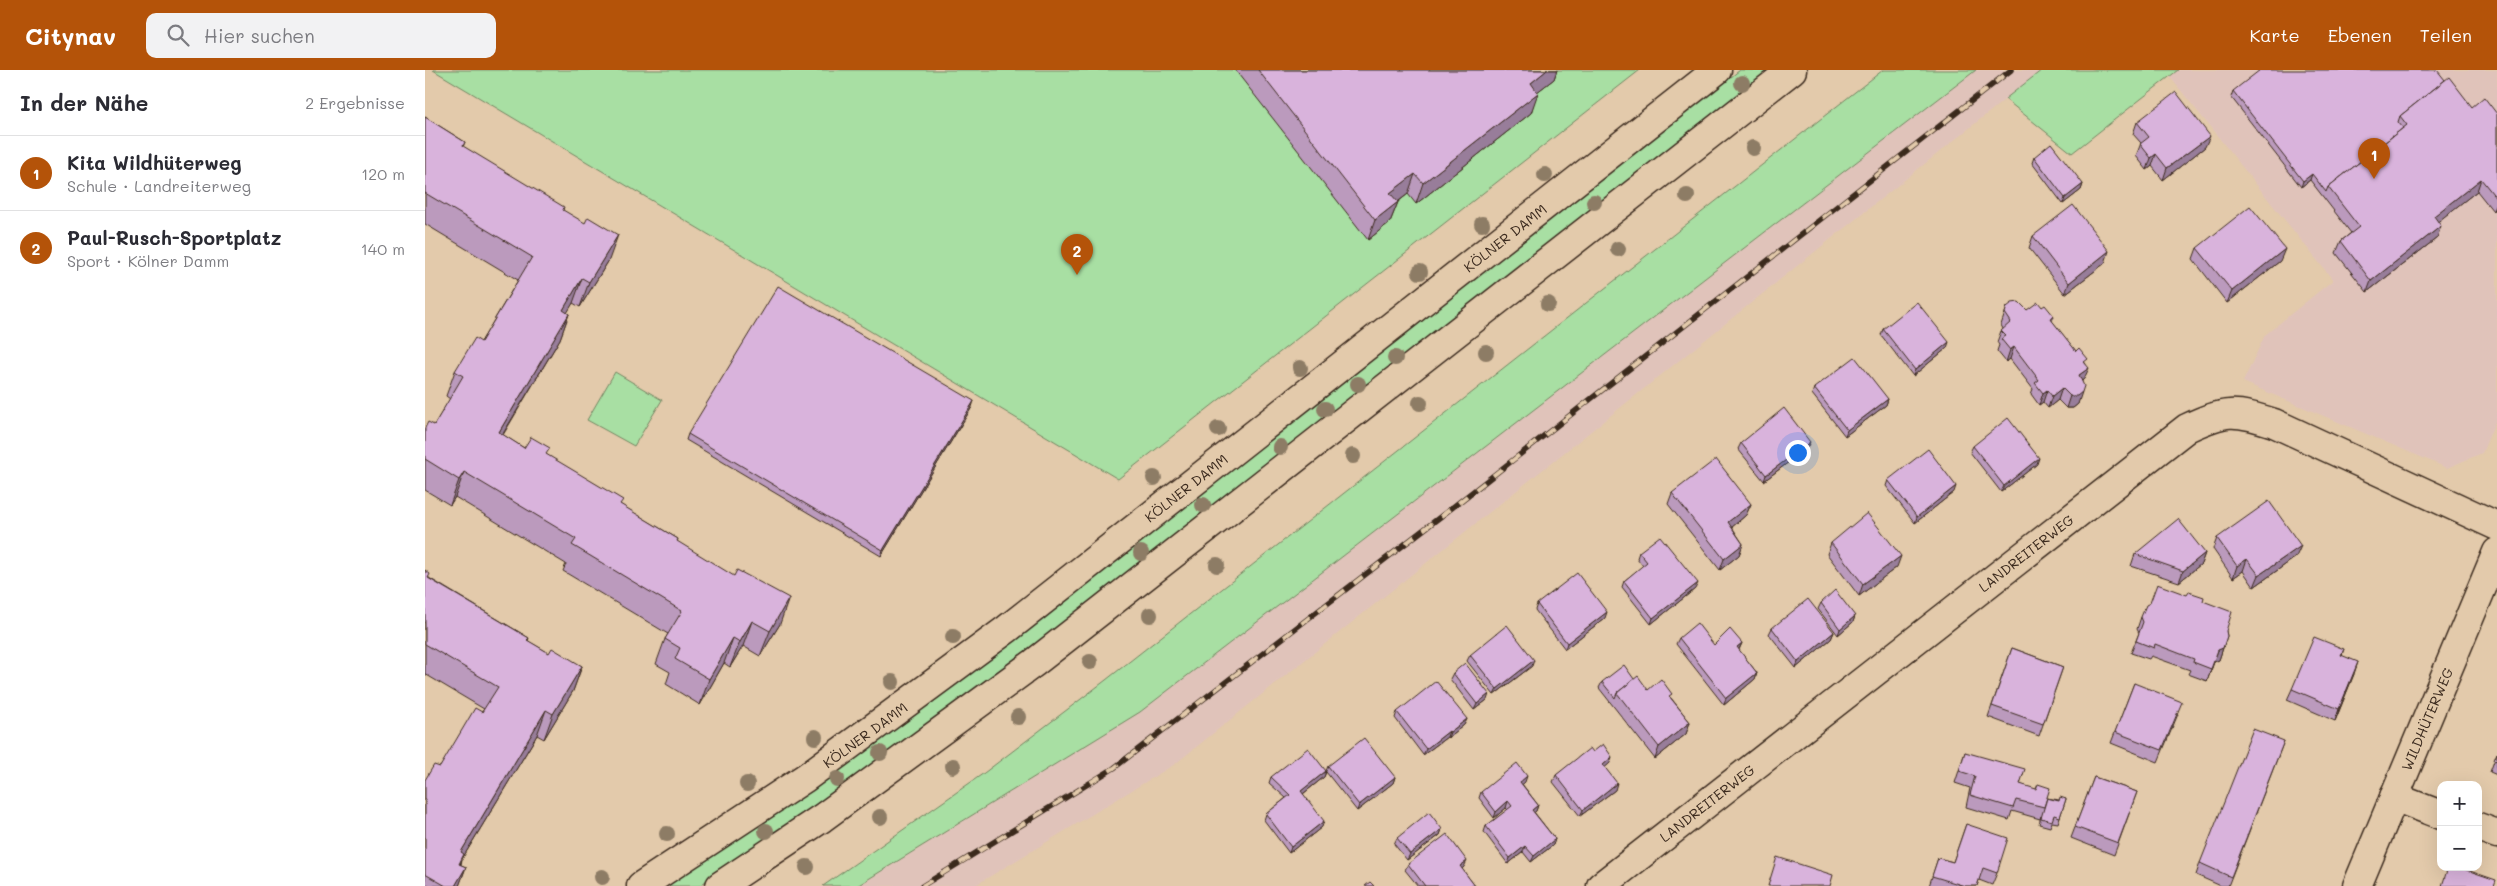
<!DOCTYPE html>
<html lang="de">
<meta charset="utf-8">
<style>
body{margin:0;font-family:Mali,sans-serif;background:#f2f2f3;color:#2b2b33}
.controls{position:absolute;right:15px;bottom:15px;display:grid;overflow:hidden;border-radius:10px;box-shadow:0 5px 20px #0002}
.controls button{width:45px;height:45px;display:grid;place-items:center;padding:0;border:0;border-bottom:1px solid #e1e1e2;background:#fff;color:#2b2b33;font:25px sans-serif}
.you{position:absolute;left:1372px;top:382px;width:18px;height:18px;margin:-12px;border:4px solid #fff;border-radius:50%;background:#1a73e8;box-shadow:0 0 0 8px #1a73e833}
.badge{display:grid;place-items:center;width:32px;height:32px;border-radius:50%;background:#b45309;color:#fff;font-size:16px;font-weight:700}
.pin{position:absolute;translate:-50% -41px;filter:drop-shadow(0 1px 2px #0008)}
.pin::after{content:'';position:absolute;top:26px;width:18px;height:15px;background:inherit;clip-path:polygon(0 0,100% 0,50% 100%)}
.list{margin:0;padding:0;list-style:none}
h2{display:flex;justify-content:space-between;align-items:center;height:65px;margin:0;padding:0 20px;font-size:21px}
h2 small{font-size:16px;font-weight:400;color:#7c7c81}
.list li{display:grid;grid-template-columns:32px 1fr auto;gap:15px;align-items:center;box-sizing:border-box;height:75px;padding:0 20px;border-top:1px solid #e1e1e2}
.list b{display:block;font-size:19px;white-space:nowrap}
.list p{margin:0;font-size:16px;white-space:nowrap;color:#7c7c81}
.list em{font-size:16px;font-style:normal;color:#7c7c81}
.icon{flex:none;width:28px;height:28px;fill:none;stroke:currentColor;stroke-width:2;stroke-linecap:round;stroke-linejoin:round}
.map{position:relative;flex:none;width:2072px;height:816px;overflow:hidden}
header{display:flex;align-items:center;gap:30px;box-sizing:border-box;height:70px;padding:0 25px;background:#b45309;color:#fff}
header strong{font-size:24px}
nav{display:flex;gap:28px;margin-inline-start:auto;font-size:18px}
.search{width:350px;height:45px;background:#f2f2f3;display:flex;align-items:center;gap:12px;box-sizing:border-box;padding:0 18px;border-radius:10px;color:#7c7c81;font-size:19px}
main{display:flex}
aside{flex:1;background:#fff}
.map>svg:first-child{display:block}
</style>
<header>
<strong>Citynav</strong>
<div class="search"><svg class="icon" aria-label="search" viewBox="0 0 24 24"><circle cx="10" cy="10" r="6"/><path d="M15 15l6 6"/></svg>Hier suchen</div>
<nav><a>Karte</a><a>Ebenen</a><a>Teilen</a></nav>
</header>
<main>
<aside>
<h2>In der Nähe<small>2 Ergebnisse</small></h2>
<ul class="list">
<li><span class="badge">1</span><div><b>Kita Wildhüterweg</b><p>Schule · Landreiterweg</p></div><em>120 m</em></li>
<li><span class="badge">2</span><div><b>Paul-Rusch-Sportplatz</b><p>Sport · Kölner Damm</p></div><em>140 m</em></li>
</ul>
</aside>
<div class="map">
<svg width="2072" height="816" viewBox="0 0 2072 816">
<rect width="100%" height="100%" fill="#e3caab"/>
<filter id="ink" filterUnits="userSpaceOnUse"><feTurbulence type="fractalNoise" baseFrequency=".02" numOctaves="2"/><feDisplacementMap in="SourceGraphic" scale="10" xChannelSelector="R" yChannelSelector="G"/><feConvolveMatrix kernelMatrix="1 2 1 2 8 2 1 2 1" color-interpolation-filters="sRGB"/></filter>
<g filter="url(#ink)">
<g fill="#e0c3ba">
<path d="M1551,0H1617L750,694L549,816H433L715,642Z"/>
<path d="M1753,0H2072V347L2057,383L2022,398L1818,312L1840,265L1908,210L1745,7Z"/>
</g>
<g fill="#a8dfa3" stroke="#728460">
<path d="M8,0H1215L693,409Z"/>
<path d="M1315,0H1350L559,617L274,816H237L693,488Z"/>
<path d="M1458,0H1551L715,642L432,816H398L559,703L681,610Z"/>
<path d="M1617,0H1753L1647,83L1580,29Z"/>
<path d="M190,302L237,330L209,376L162,350Z"/>
</g>
<g fill="none" stroke-linecap="round" stroke-linejoin="round">
<defs>
<g id="minor">
<path d="M1969,727L2016,745"/>
<path d="M2053,757L2072,764"/>
<path d="M216,816L380,708L582,559L1292,0"/>
<path d="M295,816L397,748L609,593L1367,0"/>
<path d="M1176,816L1762,358C1801,340 1809,340 1849,353L2072,456"/>
<path d="M1932,816L2072,482"/>
</g>
</defs>
<use href="#minor" stroke="#3b2a1e" stroke-width="31"/>
<use href="#minor" stroke="#e3caab" stroke-width="28"/>
<defs>
<path id="rail" d="M497,816L689,698L1028,437L1586,0"/>
</defs>
<use href="#rail" stroke="#3b2a1e" stroke-width="5.5"/>
<use href="#rail" stroke="#e3caab" stroke-width="4" stroke-dasharray="11" stroke-linecap="butt"/>
</g>
<g fill="#8d7c65">
<circle cx="1317" cy="13" r="8"/>
<circle cx="1328" cy="78" r="8"/>
<circle cx="1120" cy="105" r="8"/>
<circle cx="1262" cy="126" r="8"/>
<circle cx="1169" cy="132" r="8"/>
<circle cx="1057" cy="154" r="8"/>
<circle cx="1193" cy="179" r="8"/>
<circle cx="995" cy="202" r="8"/>
<circle cx="1123" cy="234" r="8"/>
<circle cx="1061" cy="282" r="8"/>
<circle cx="970" cy="288" r="8"/>
<circle cx="875" cy="298" r="8"/>
<circle cx="933" cy="314" r="8"/>
<circle cx="995" cy="333" r="8"/>
<circle cx="900" cy="339" r="8"/>
<circle cx="793" cy="359" r="8"/>
<circle cx="855" cy="377" r="8"/>
<circle cx="928" cy="386" r="8"/>
<circle cx="729" cy="408" r="8"/>
<circle cx="778" cy="435" r="8"/>
<circle cx="716" cy="483" r="8"/>
<circle cx="792" cy="495" r="8"/>
<circle cx="725" cy="545" r="8"/>
<circle cx="528" cy="567" r="8"/>
<circle cx="665" cy="592" r="8"/>
<circle cx="467" cy="612" r="8"/>
<circle cx="593" cy="647" r="8"/>
<circle cx="390" cy="667" r="8"/>
<circle cx="455" cy="683" r="8"/>
<circle cx="528" cy="696" r="8"/>
<circle cx="412" cy="709" r="8"/>
<circle cx="322" cy="714" r="8"/>
<circle cx="455" cy="747" r="8"/>
<circle cx="341" cy="761" r="8"/>
<circle cx="242" cy="764" r="8"/>
<circle cx="382" cy="797" r="8"/>
<circle cx="177" cy="807" r="8"/>
</g>
<g fill="#bb9abd" stroke="#3b2a1e">
<path d="M810,0H1132L1129,9L1112,22L1106,43L991,134L983,124L973,132L965,152L943,170Z"/>
<path d="M2020,10L2047,37L2072,44V137L2068,141L2052,121L2013,151L2012,168L1942,222L1911,183L1916,171L1926,163L1885,110L1876,117L1806,27L1808,21Z"/>
<path d="M0,47L40,72L38,77L138,140L184,190L155,237L148,233L142,242L144,244L135,269L78,365L99,378L122,385L196,435L253,469L252,472L355,554L335,586L318,576L305,597L299,593L275,635L241,614L245,602L231,594L240,569L243,564L138,501L141,494L30,427L25,435L0,420V358L9,355L25,329L21,326L30,301L56,272L93,210L0,154Z"/>
<path d="M1712,52L1780,77L1738,110L1727,96L1722,100L1711,86L1716,73L1708,64Z"/>
<path d="M1609,87L1658,114L1656,120L1638,134L1607,93Z"/>
<path d="M1608,166L1680,193L1640,224L1604,178Z"/>
<path d="M1772,178L1855,191L1802,233L1768,189Z"/>
<path d="M1582,237L1602,240L1617,237L1629,246L1627,251L1661,294L1659,309L1657,311L1653,334L1648,338H1641L1633,330L1623,338L1618,332L1614,335L1606,324L1608,319L1585,289L1581,292L1572,281L1574,275L1572,272L1576,261L1578,259L1576,255Z"/>
<path d="M1458,259L1522,278L1488,306L1456,265Z"/>
<path d="M1389,318L1463,329L1461,335L1420,366L1387,324Z"/>
<path d="M547,337L456,486L261,370L263,364Z"/>
<path d="M1316,373L1382,378L1339,411L1313,379Z"/>
<path d="M1548,376L1612,394L1576,422L1545,382Z"/>
<path d="M1463,410L1529,422L1490,453L1461,416Z"/>
<path d="M1247,423L1326,434L1321,445L1307,457L1318,474L1314,485L1295,500L1243,434Z"/>
<path d="M1792,468L1871,487L1829,517L1818,501L1808,508L1788,479Z"/>
<path d="M1406,473L1472,497L1434,526L1402,484Z"/>
<path d="M1214,482L1270,519L1226,554L1197,517L1199,511L1218,496L1212,488Z"/>
<path d="M1780,483L1776,494L1754,512L1706,496L1710,484Z"/>
<path d="M0,500L4,508L104,568L103,571L124,583L157,596L148,621L119,669L112,665L37,789L36,795L41,797L34,816H0V710L15,697L59,639L0,604Z"/>
<path d="M1778,531L1801,561L1802,566L1794,590L1789,592L1782,611L1763,604L1765,600L1726,586L1724,589L1706,583L1714,563L1712,559L1716,547Z"/>
<path d="M1396,533L1430,546L1428,552L1413,565L1393,539Z"/>
<path d="M1112,534L1180,548L1140,579L1110,540Z"/>
<path d="M1347,558L1409,562L1406,569L1371,598L1344,564Z"/>
<path d="M1254,568L1289,575L1317,573L1314,580L1332,603L1330,609L1299,635L1251,574Z"/>
<path d="M1587,578L1638,597L1614,666L1563,647Z"/>
<path d="M1919,579L1917,585L1929,604L1910,651L1862,630L1867,619Z"/>
<path d="M1045,585L1107,596L1069,625L1042,591Z"/>
<path d="M1028,603L1062,630L1049,640L1025,609Z"/>
<path d="M1209,609L1223,620L1246,628L1265,652L1261,664L1230,689L1174,618L1177,612Z"/>
<path d="M1709,613L1753,644L1733,692L1686,673Z"/>
<path d="M972,642L1042,649L1039,655L1023,668L1022,667L998,685L970,648Z"/>
<path d="M1859,671L1803,816H1796L1771,805L1775,793Z"/>
<path d="M1168,682L1185,693L1180,697L1190,720L1155,746L1128,712L1131,705Z"/>
<path d="M1540,682L1595,714L1622,728L1634,730L1641,729L1633,753L1627,752L1625,757L1614,754L1616,746L1615,749L1587,741L1584,750L1541,737L1545,718L1530,713Z"/>
<path d="M2072,683V705L2065,702Z"/>
<path d="M903,696L970,707L968,713L932,741L901,702L899,707L878,724L897,757L864,783L839,750L841,744L861,728L844,713L846,707L901,701Z"/>
<path d="M1669,707L1712,722L1689,785L1646,768Z"/>
<path d="M1100,712L1097,714L1113,735L1111,741L1109,742L1130,769L1128,775L1106,792L1098,782L1083,794L1059,762L1061,756L1083,740L1081,738L1069,748L1054,728L1056,722Z"/>
<path d="M1541,754L1572,803L1567,815L1554,810L1552,816H1504L1513,788L1528,792Z"/>
<path d="M1017,759L1015,765L982,790L969,774L972,768Z"/>
<path d="M983,794L1039,797L1037,799L1050,816H993L980,800Z"/>
</g>
<g fill="#987d9a" stroke="#3b2a1e">
<path d="M1122,0H1132L1129,9L1098,33L1106,13Z"/>
<path d="M1113,23L1106,43L991,134L998,113Z"/>
<path d="M1785,66L1780,77L1738,110L1742,98Z"/>
<path d="M1731,84L1727,96L1722,100L1726,88Z"/>
<path d="M990,104L983,124L958,143L965,123Z"/>
<path d="M1887,104L1885,110L1876,117L1878,111Z"/>
<path d="M2056,109L2052,121L2005,158L2009,146Z"/>
<path d="M1658,114L1656,120L1638,134L1640,128Z"/>
<path d="M2072,129V137L2068,141Z"/>
<path d="M973,132L965,152L943,170L950,150Z"/>
<path d="M2016,156L2012,168L1942,222L1946,211Z"/>
<path d="M193,165L184,190L155,237L164,212Z"/>
<path d="M1860,179L1855,191L1802,233L1807,221Z"/>
<path d="M1684,181L1680,193L1640,224L1644,213Z"/>
<path d="M157,208L148,233L129,265L138,240Z"/>
<path d="M144,244L135,269L64,387L74,362Z"/>
<path d="M1524,272L1522,278L1488,306L1490,300Z"/>
<path d="M1589,277L1585,289L1581,292L1585,280Z"/>
<path d="M1664,298L1659,309L1649,317L1654,305Z"/>
<path d="M1637,318L1633,330L1623,338L1627,326Z"/>
<path d="M1622,320L1618,332L1614,335L1618,323Z"/>
<path d="M1657,322L1653,334L1648,338H1641L1645,326Z"/>
<path d="M1463,329L1461,335L1420,366L1422,360Z"/>
<path d="M549,331L547,337L456,486L458,480Z"/>
<path d="M1385,372L1382,378L1339,411L1341,405Z"/>
<path d="M1614,388L1612,394L1576,422L1579,416Z"/>
<path d="M39,402L30,427L25,435L34,410Z"/>
<path d="M1531,416L1529,422L1490,453L1492,447Z"/>
<path d="M1326,434L1321,445L1299,464L1303,452Z"/>
<path d="M1318,474L1314,485L1295,500L1299,489Z"/>
<path d="M1876,476L1871,487L1829,517L1834,505Z"/>
<path d="M1780,483L1776,494L1754,512L1758,501Z"/>
<path d="M1476,486L1472,497L1434,526L1438,514Z"/>
<path d="M1822,489L1818,501L1808,508L1812,496Z"/>
<path d="M1273,513L1270,519L1226,554L1228,548Z"/>
<path d="M364,528L355,554L335,586L345,561Z"/>
<path d="M1182,542L1180,548L1140,579L1142,573Z"/>
<path d="M1430,546L1428,552L1413,565L1415,559Z"/>
<path d="M327,551L318,576L305,597L315,572Z"/>
<path d="M1409,562L1406,569L1371,598L1373,592Z"/>
<path d="M308,568L299,593L275,635L284,609Z"/>
<path d="M1317,573L1314,579L1309,583L1312,577Z"/>
<path d="M1798,578L1794,590L1789,592L1782,611L1793,580Z"/>
<path d="M1109,590L1107,596L1069,625L1072,619Z"/>
<path d="M1933,592L1929,604L1910,651L1914,639Z"/>
<path d="M157,596L148,621L119,669L128,644Z"/>
<path d="M1332,603L1330,609L1299,635L1301,628Z"/>
<path d="M1064,624L1062,630L1049,640L1052,634Z"/>
<path d="M121,640L112,665L37,789L30,809L36,782Z"/>
<path d="M1042,649L1039,655L1023,668L1025,662Z"/>
<path d="M1265,652L1261,664L1230,689L1234,677Z"/>
<path d="M1024,661L1022,667L998,685L1001,679Z"/>
<path d="M1187,687L1185,693L1176,701L1178,695Z"/>
<path d="M901,701L899,707L874,727L876,721Z"/>
<path d="M1102,706L1100,712L1093,718L1095,712Z"/>
<path d="M970,707L968,713L932,741L934,735Z"/>
<path d="M1192,713L1190,720L1155,746L1158,740Z"/>
<path d="M1083,731L1081,738L1069,748L1071,742Z"/>
<path d="M1113,735L1111,741L1105,746L1107,740Z"/>
<path d="M899,751L897,757L864,783L866,777Z"/>
<path d="M1017,759L1015,765L982,790L985,784Z"/>
<path d="M1130,769L1128,775L1106,792L1109,786Z"/>
<path d="M1100,776L1098,782L1083,794L1085,788Z"/>
<path d="M1042,791L1039,797L1033,802L1035,796Z"/>
<path d="M41,797L34,816H30Z"/>
</g>
<g fill="#d9b3dc" stroke="#3b2a1e">
<path d="M833,0H1122L1106,13L1113,23L998,113L990,104L965,123L973,132L950,150Z"/>
<path d="M1835,0H2012L2020,10L1975,46L1973,52L1978,58L1903,117L1901,122L1887,104L1878,111L1808,21Z"/>
<path d="M2024,7L2047,37L2059,27L2072,44V129L2056,109L2009,146L2016,156L1946,211L1916,171L1934,157L1903,117L1982,55L1975,46Z"/>
<path d="M1751,22L1785,66L1742,98L1731,84L1726,88L1715,74L1724,67L1712,52Z"/>
<path d="M0,47L40,72L38,76L139,137L138,140L160,153L163,147L193,165L164,212L157,208L138,240L144,244L74,362L99,378L106,367L125,378L121,384L198,430L195,434L253,469L252,471L309,506L312,500L364,528L345,561L327,551L315,572L308,568L284,609L250,589L255,578L240,569L257,541L147,475L151,469L39,402L34,410L0,389V358L3,352L9,355L38,306L30,301L50,268L56,272L107,187L0,123Z"/>
<path d="M1626,73L1658,114L1640,128L1609,87Z"/>
<path d="M1648,135L1684,181L1644,213L1608,166Z"/>
<path d="M1825,136L1860,179L1807,221L1772,178Z"/>
<path d="M353,216L549,331L458,480L263,364Z"/>
<path d="M1492,232L1524,272L1490,300L1458,259Z"/>
<path d="M1594,232L1602,240L1613,232L1617,237L1620,235L1629,246L1625,248L1651,281L1654,278L1663,289L1659,292L1664,298L1654,305L1659,316L1657,322L1652,326H1645L1637,318L1627,326L1622,320L1618,323L1610,313L1614,310L1589,277L1585,280L1576,269L1581,266L1576,261L1586,252L1580,243L1582,237L1587,233Z"/>
<path d="M1430,287L1463,329L1422,360L1389,318Z"/>
<path d="M1359,338L1385,372L1341,405L1316,373Z"/>
<path d="M1583,348L1614,388L1579,416L1548,376Z"/>
<path d="M1503,379L1531,416L1492,447L1463,410Z"/>
<path d="M1291,389L1326,434L1303,452L1318,474L1299,489L1247,423Z"/>
<path d="M1844,431L1876,476L1834,505L1822,489L1812,496L1792,468Z"/>
<path d="M1442,443L1476,486L1438,514L1406,473Z"/>
<path d="M1753,449L1780,483L1758,501L1710,484Z"/>
<path d="M1235,466L1273,513L1228,548L1199,511L1222,492L1214,482Z"/>
<path d="M0,500L5,504L3,508L104,568L102,570L124,583L127,578L157,596L128,644L121,640L36,782L39,784L34,794L41,797L30,816H21L0,804V710L9,695L15,697L50,638L57,642L73,617L0,574Z"/>
<path d="M1152,503L1182,542L1142,573L1112,534Z"/>
<path d="M1732,514L1762,525L1764,522L1779,527L1778,531L1807,542L1801,561L1802,566L1798,578L1793,580L1786,599L1768,592L1769,589L1730,574L1729,578L1711,571L1718,552L1716,547L1721,535L1725,533Z"/>
<path d="M1410,520L1430,546L1415,559L1396,533Z"/>
<path d="M1383,529L1409,562L1373,592L1347,558Z"/>
<path d="M1272,553L1289,575L1305,559L1317,573L1312,577L1332,603L1301,628L1254,568Z"/>
<path d="M1082,555L1109,590L1072,619L1045,585Z"/>
<path d="M1889,567L1919,579L1916,585L1933,592L1914,639L1867,619Z"/>
<path d="M1587,578L1638,597L1618,654L1567,636Z"/>
<path d="M1040,593L1064,624L1052,634L1028,603Z"/>
<path d="M1199,595L1209,609L1192,623L1190,628L1177,612Z"/>
<path d="M1213,606L1223,620L1236,609L1247,624L1244,626L1265,652L1234,677L1192,623Z"/>
<path d="M1011,611L1042,649L1025,662L1024,661L1001,679L972,642Z"/>
<path d="M1709,613L1757,632L1737,680L1690,662Z"/>
<path d="M1828,659L1859,671L1806,807L1775,793Z"/>
<path d="M939,668L970,707L934,735L903,696Z"/>
<path d="M1178,674L1187,687L1178,695L1192,713L1158,740L1131,705L1165,678L1168,682Z"/>
<path d="M883,678L901,701L876,721L899,751L866,777L841,744L865,725L846,707Z"/>
<path d="M1540,682L1600,699L1595,714L1611,719L1613,714L1625,718L1619,737L1591,730L1588,738L1545,725L1550,706L1534,701Z"/>
<path d="M2072,683V691L2069,690Z"/>
<path d="M1092,693L1102,706L1095,712L1113,735L1107,740L1130,769L1109,786L1100,776L1085,788L1061,756L1087,736L1083,731L1071,742L1056,722Z"/>
<path d="M1669,707L1712,722L1693,773L1650,757Z"/>
<path d="M1635,727L1641,729L1635,747L1629,745L1627,751L1616,748L1622,728L1634,731Z"/>
<path d="M1004,742L1017,759L985,784L972,768Z"/>
<path d="M1541,754L1583,768L1572,803L1558,798L1552,816H1540L1507,806L1513,788L1528,792Z"/>
<path d="M1022,764L1042,791L1035,796L1050,816H1000L983,794Z"/>
<path d="M1352,787L1408,805L1405,816H1343Z"/>
<path d="M2023,797H2033L2071,810L2069,816H2017Z"/>
<path d="M945,812L949,816H940Z"/>
</g>
</g>
<g text-anchor="middle" dominant-baseline="central" stroke-width="4" stroke-linejoin="round" paint-order="stroke">
<g font-size="14" fill="#3b2a1e" stroke="#e3caab">
<text transform="translate(1080 168) rotate(-38)">KÖLNER DAMM</text>
<text transform="translate(761 418) rotate(-38)">KÖLNER DAMM</text>
<text transform="translate(1601 483) rotate(-38)">LANDREITERWEG</text>
<text transform="translate(2002 649) rotate(-67)">WILDHÜTERWEG</text>
<text transform="translate(440 665) rotate(-36)">KÖLNER DAMM</text>
<text transform="translate(1282 733) rotate(-38)">LANDREITERWEG</text>
</g>
</g>
</svg>
<div class="controls">
<button>+</button>
<button>−</button>
</div>
<div class="you"></div>
<div class="pin badge" style="left:1949px;top:109px">1</div>
<div class="pin badge" style="left:652px;top:205px">2</div>
</div>
</main>
